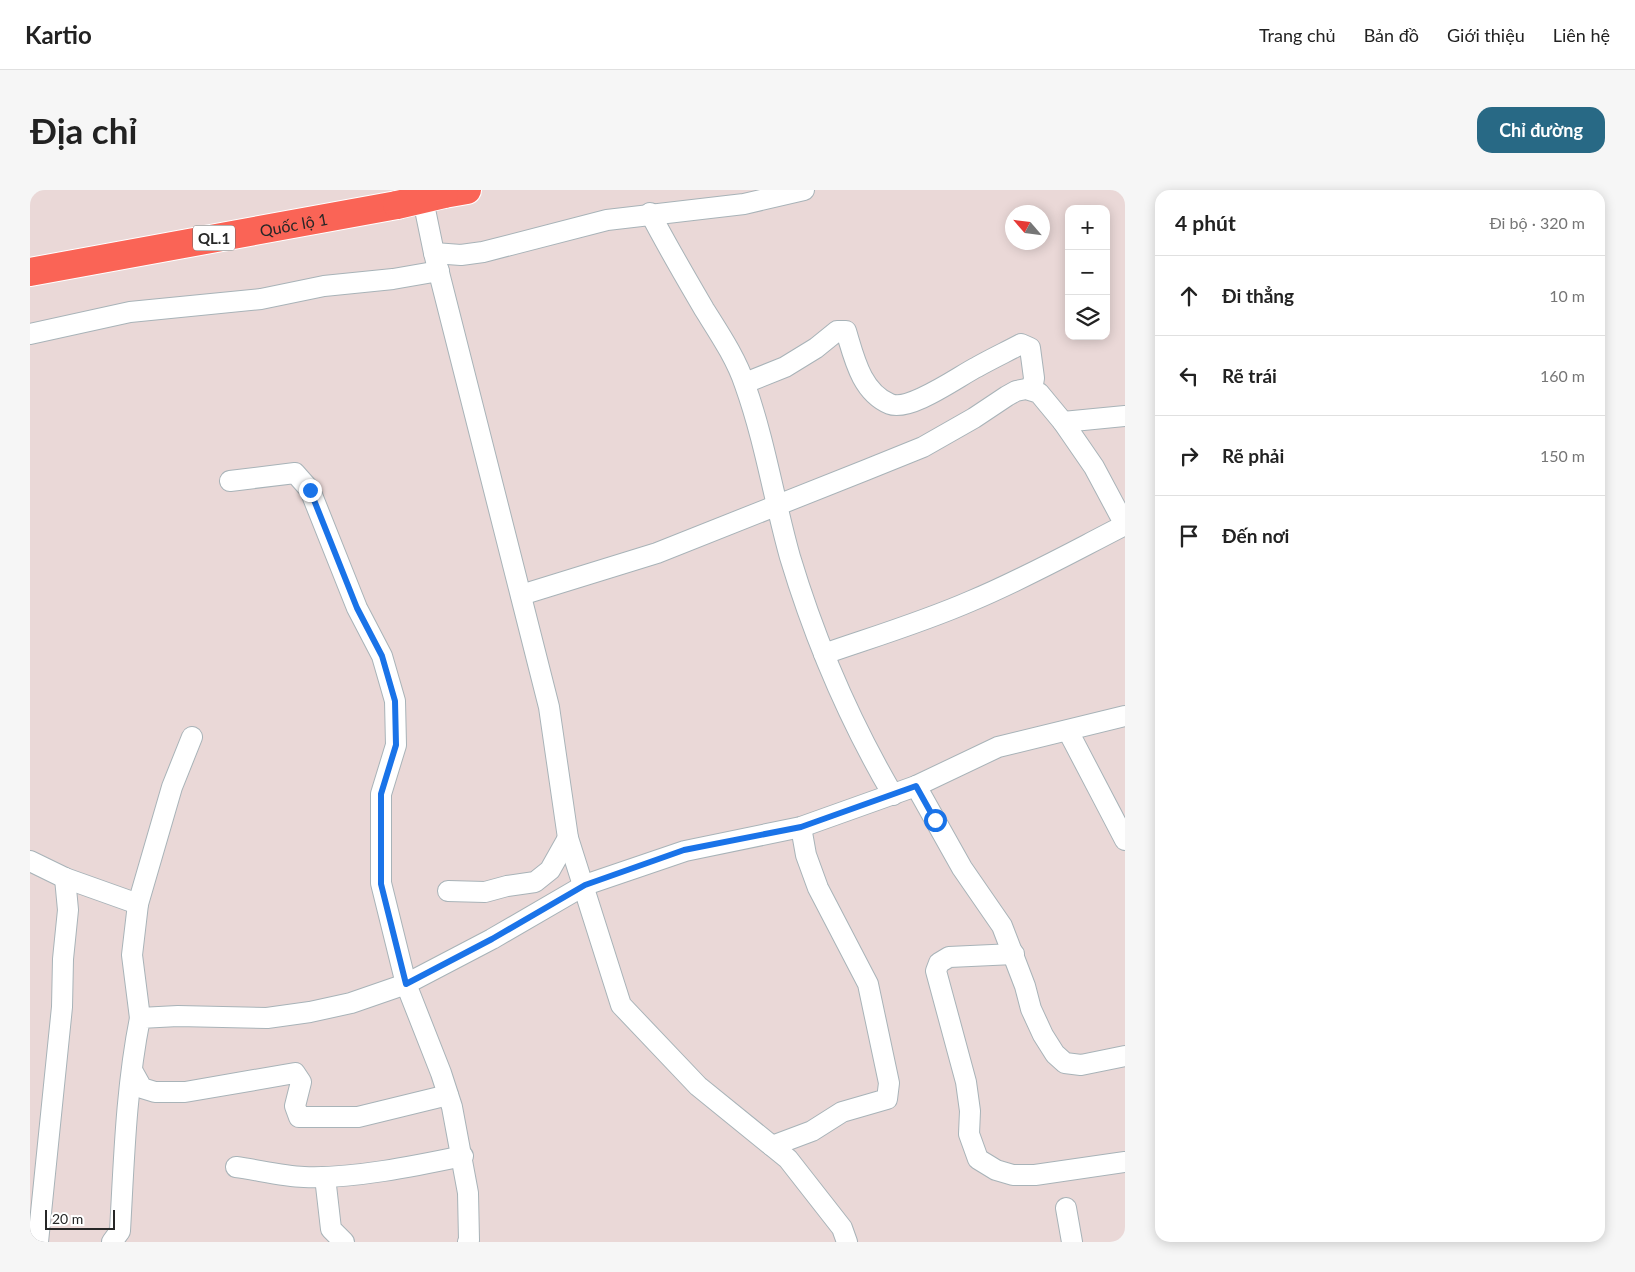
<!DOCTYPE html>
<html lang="vi">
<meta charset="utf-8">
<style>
body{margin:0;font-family:Lato,sans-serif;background:#f6f6f6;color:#222}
.controls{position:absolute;right:15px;top:15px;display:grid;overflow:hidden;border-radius:10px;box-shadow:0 2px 12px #0003}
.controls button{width:45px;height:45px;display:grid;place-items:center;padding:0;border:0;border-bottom:1px solid #e0e0e0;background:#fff;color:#222;font:25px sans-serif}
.compass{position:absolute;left:975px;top:15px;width:45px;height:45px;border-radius:50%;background:#fff;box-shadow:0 2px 12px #0003;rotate:298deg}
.scale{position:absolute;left:15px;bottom:12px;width:70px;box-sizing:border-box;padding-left:5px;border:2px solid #272727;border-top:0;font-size:14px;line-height:18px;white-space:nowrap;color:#272727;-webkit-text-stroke:4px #fff;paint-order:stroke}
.stop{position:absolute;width:15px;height:15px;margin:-11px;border:4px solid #1a73e8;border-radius:50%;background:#fff}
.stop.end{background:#1a73e8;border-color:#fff;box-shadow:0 1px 5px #0008}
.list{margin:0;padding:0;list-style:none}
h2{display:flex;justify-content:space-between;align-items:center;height:65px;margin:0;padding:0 20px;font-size:21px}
h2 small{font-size:16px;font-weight:400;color:#767676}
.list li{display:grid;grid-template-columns:32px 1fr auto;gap:15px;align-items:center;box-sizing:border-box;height:80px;padding:0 20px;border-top:1px solid #e0e0e0}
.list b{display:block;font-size:19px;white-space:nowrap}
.list em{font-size:16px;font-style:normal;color:#767676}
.icon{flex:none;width:28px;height:28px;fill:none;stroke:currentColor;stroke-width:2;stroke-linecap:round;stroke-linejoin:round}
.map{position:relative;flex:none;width:1095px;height:1052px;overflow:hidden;border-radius:15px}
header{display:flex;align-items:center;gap:30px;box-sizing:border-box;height:70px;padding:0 25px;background:#fff;border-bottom:1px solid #e0e0e0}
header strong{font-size:24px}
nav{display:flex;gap:28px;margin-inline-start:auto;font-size:18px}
.intro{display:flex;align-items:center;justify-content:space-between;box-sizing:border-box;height:120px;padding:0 30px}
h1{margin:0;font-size:35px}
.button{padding:12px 22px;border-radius:15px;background:#286985;color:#fff;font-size:18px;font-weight:700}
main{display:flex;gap:30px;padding:0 30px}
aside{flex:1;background:#fff;border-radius:15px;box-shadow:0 2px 12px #0003}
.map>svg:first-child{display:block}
</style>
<header>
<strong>Kartio</strong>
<nav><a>Trang chủ</a><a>Bản đồ</a><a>Giới thiệu</a><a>Liên hệ</a></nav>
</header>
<div class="intro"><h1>Địa chỉ</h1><a class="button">Chỉ đường</a></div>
<main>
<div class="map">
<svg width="1095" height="1052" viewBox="0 0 1095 1052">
<rect width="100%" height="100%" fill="#ead8d7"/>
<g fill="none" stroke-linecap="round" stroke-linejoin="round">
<defs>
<g id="minor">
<path d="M391,0L404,63L519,517L538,648L591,815L668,896L758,969L812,1038L817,1052"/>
<path d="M620,23C637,56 656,88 674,119C689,143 706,168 715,195C735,251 744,310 760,367C785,450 819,530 863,605"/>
<path d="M404,63L431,65L453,62L577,30L714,14L774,0"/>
<path d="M0,144L100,122L231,109L294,96L363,89L409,81"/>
<path d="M715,193L755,177L786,158L807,141H816C824,167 831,202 860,214C880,222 929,186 947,177C961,169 976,162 991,154L1000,158L1004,188L1002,200"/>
<path d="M1033,232L1095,226"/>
<path d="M200,291L265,283L280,300L327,418L352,466L365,511L366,555L351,604V693L376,794L411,883L422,917L438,1003L439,1050L438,1052"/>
<path d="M491,405L627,363L836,280L893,257L944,228L977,206L986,201L996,199L1009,203L1033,232L1064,277L1095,335"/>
<path d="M794,464C843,447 893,432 941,411C994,389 1044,361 1095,335"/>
<path d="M1038,541L1095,650"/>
<path d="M886,596L932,678L972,736L995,796L1001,819L1013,845L1025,864L1035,873L1051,875L1095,866"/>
<path d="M0,671L35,688L108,714"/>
<path d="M418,701L455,702L477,696L505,692L520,680L538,648"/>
<path d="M984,764L919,767L909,773L906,781L936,892L940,921L939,944L948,969L966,980L983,985H1005L1095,972"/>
<path d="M110,828L102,765L108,714L142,597L162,547"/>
<path d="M102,880L112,898L125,902H155L265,883L271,892L265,916L269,927H328L418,905"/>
<path d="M742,956L782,941L812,922L857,909L859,893L838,794L788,698L776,665L771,637"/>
<path d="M206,977C228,980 252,986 274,987C322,989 385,976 433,966"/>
<path d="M295,987L301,1039L314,1052"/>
<path d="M1036,1018L1042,1052"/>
<path d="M8,1052L32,817L33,769L38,720L35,688"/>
<path d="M82,1052L90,1041C94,970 96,898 110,828L148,826L237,828L280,822L321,813L376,794L462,749L555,695L655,661L771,637L886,596L968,557L1095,526"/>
</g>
<g id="trunk">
<path d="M414,4L437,0"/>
<path id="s1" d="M0,82L367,15"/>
</g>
</defs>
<use href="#minor" stroke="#a8b3b8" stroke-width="22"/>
<use href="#trunk" stroke="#fff" stroke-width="30"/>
<use href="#minor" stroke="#fff" stroke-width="20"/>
<use href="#trunk" stroke="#fa6456" stroke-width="28"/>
<defs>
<path id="trunk-bridge" d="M367,15L414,4"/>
</defs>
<use href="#trunk-bridge" stroke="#fff" stroke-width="30" stroke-linecap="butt"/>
<use href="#trunk-bridge" stroke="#fa6456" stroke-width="28"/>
</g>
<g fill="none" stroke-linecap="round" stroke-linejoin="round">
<path stroke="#1a73e8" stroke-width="6" d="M280,300L327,418L352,466L365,511L366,555L351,604V694L376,794L462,749L555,695L654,660L771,637L886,596L905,630"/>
</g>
<g text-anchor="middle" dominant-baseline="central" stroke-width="5" stroke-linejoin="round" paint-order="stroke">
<rect fill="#fff" stroke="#686868" stroke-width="1" x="163" y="35.5" width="42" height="25" rx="4"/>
<g font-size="15" font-weight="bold" fill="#272727">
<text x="184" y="48">QL.1</text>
</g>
<g font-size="16" fill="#272727" stroke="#fff">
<text stroke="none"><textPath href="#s1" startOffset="268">Quốc lộ 1</textPath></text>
</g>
</g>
</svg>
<div class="controls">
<button>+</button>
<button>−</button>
<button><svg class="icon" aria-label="layers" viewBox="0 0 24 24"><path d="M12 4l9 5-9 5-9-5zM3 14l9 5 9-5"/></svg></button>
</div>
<svg class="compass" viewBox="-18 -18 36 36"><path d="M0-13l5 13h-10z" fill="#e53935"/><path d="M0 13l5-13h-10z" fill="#767676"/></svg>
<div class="scale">20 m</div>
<div class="stop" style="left:905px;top:630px"></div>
<div class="stop end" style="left:280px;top:300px"></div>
</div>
<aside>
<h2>4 phút<small>Đi bộ · 320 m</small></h2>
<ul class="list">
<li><svg class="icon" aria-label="ahead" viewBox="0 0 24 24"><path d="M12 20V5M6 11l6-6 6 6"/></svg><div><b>Đi thẳng</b></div><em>10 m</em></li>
<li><svg class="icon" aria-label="left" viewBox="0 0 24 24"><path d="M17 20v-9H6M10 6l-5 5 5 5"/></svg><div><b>Rẽ trái</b></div><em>160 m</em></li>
<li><svg class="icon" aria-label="right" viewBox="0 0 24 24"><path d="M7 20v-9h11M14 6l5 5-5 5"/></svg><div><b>Rẽ phải</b></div><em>150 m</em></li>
<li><svg class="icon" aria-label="arrive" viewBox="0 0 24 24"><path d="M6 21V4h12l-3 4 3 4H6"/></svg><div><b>Đến nơi</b></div></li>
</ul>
</aside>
</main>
